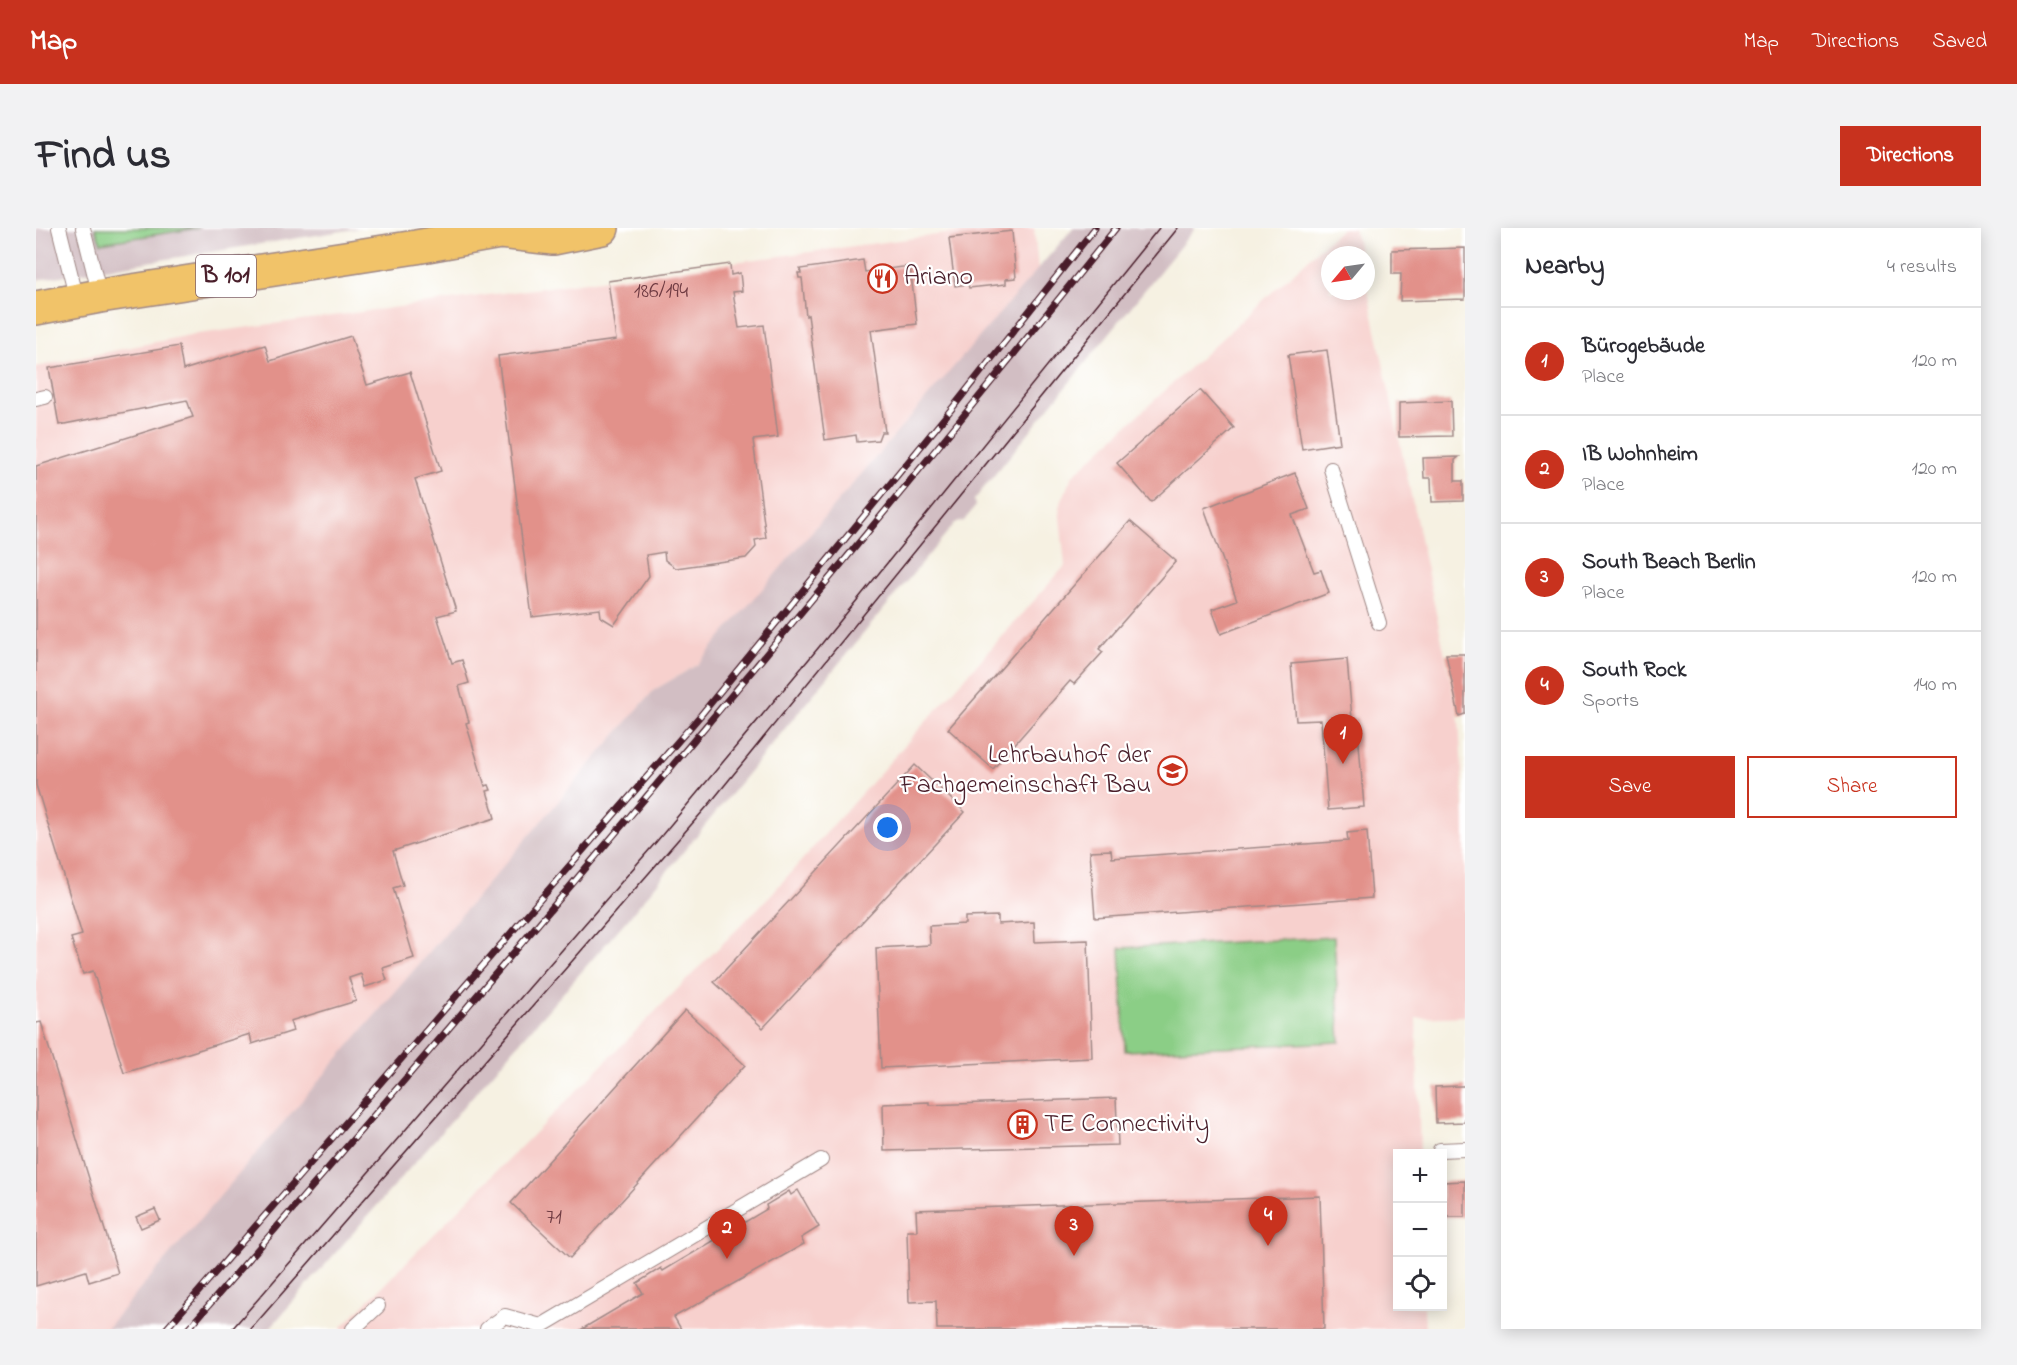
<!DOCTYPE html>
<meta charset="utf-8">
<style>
body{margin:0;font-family:"Indie Flower",sans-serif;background:#f2f2f3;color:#2b2b33}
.controls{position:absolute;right:18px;bottom:18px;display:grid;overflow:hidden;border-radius:0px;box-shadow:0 3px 15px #0003}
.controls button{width:54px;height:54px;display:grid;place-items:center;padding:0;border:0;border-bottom:2px solid #e1e1e2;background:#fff;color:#2b2b33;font:30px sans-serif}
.compass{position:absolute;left:1285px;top:18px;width:54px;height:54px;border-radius:50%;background:#fff;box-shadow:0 3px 15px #0003;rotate:241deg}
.you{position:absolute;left:852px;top:600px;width:21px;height:21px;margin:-15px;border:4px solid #fff;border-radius:50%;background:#1a73e8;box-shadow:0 0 0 9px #1a73e833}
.badge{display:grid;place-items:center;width:39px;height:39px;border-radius:50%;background:#c8321e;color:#fff;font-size:20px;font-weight:700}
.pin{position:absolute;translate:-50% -50px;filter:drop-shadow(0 2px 3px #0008)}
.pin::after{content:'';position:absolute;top:32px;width:21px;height:18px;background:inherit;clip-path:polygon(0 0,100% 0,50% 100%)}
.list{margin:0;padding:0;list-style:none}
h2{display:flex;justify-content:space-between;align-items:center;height:78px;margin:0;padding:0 24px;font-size:26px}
h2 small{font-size:20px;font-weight:400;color:#7c7c81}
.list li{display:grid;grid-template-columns:39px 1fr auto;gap:18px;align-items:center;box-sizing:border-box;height:108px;padding:0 24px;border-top:2px solid #e1e1e2}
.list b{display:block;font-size:22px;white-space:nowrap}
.list p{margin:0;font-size:20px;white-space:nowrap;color:#7c7c81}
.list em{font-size:20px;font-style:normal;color:#7c7c81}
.actions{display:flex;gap:12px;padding:18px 24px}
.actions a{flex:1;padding:14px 0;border:2px solid #c8321e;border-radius:0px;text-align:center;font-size:21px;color:#c8321e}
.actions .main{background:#c8321e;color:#fff}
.icon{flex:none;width:33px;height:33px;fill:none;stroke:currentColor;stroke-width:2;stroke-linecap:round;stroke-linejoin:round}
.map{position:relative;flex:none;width:1429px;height:1101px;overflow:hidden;border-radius:0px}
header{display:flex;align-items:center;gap:36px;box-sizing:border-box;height:84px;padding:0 30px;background:#c8321e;color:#fff}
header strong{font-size:28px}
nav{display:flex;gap:33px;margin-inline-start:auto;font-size:21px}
.intro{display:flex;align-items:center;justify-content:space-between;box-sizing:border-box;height:144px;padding:0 36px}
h1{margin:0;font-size:42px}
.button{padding:15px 27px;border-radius:0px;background:#c8321e;color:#fff;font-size:21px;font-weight:700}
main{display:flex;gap:36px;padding:0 36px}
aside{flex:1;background:#fff;border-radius:0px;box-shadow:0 3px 15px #0003}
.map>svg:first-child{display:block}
</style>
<header>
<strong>Map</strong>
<nav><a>Map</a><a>Directions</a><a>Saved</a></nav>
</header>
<div class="intro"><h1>Find us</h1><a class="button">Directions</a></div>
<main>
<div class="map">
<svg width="1429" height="1101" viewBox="0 0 1429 1101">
<rect width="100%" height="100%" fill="#fff"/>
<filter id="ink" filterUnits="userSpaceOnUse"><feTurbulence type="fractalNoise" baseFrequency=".0167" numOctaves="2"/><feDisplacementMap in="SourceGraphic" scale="12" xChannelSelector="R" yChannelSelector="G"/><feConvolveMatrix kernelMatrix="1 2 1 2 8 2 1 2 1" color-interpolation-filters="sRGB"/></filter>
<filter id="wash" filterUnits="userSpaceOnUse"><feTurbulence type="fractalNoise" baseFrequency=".008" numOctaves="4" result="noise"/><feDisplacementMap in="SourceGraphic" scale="24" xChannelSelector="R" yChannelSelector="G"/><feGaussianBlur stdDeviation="1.35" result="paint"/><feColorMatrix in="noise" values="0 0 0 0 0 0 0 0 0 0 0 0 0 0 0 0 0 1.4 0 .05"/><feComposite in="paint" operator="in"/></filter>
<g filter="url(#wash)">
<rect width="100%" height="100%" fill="#f6f1e2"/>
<g fill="#f7d0cd">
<path d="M953,0H998L1003,51L661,437L618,462L80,1101H0V139L154,107Z"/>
<path d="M1306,0H1318L1324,27H1294V63H1330V55L1423,493L1429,594V788L1380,790L1384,925L1362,926V1078L1388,1079L1389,1101H304L732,670L1029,338L1023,279L1036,248Z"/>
</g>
<g fill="#d2bec3">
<path d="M0,0H325L0,52Z"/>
<path d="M1037,0H1159L938,272L939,279L927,294L919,295L595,687L233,1101H70L618,462L661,437Z"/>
</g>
<g fill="#8bce86" stroke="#6a7658" stroke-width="1.5">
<path d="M59,0H163L65,15Z"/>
<path d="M1298,709L1304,814L1089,823L1084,720Z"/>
</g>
<g id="blocks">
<g fill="#e2918a">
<path d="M976,3L980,50L970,51V56L933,60L932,56L919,58L913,10Z"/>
<path d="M1429,20V71L1364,73L1365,46H1356V22Z"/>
<path d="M827,32L829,44L874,38L881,96L835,102L849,204H845L842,212L821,214L820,207L789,212L772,87L770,88L766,50H763L762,45H765L764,41Z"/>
<path d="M694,36L695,47L704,45L706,63L697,64L703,100L728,97L742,209L717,212L730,310L719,312L720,319L710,330L640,340L629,332L628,324L610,327L613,348L578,397L565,389L564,381L496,389L462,128L580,112L572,53Z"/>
<path d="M315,108L331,157L374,144L405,243L379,251L420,383L401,388L416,435L426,432L433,455L423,458L433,494L430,495L449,558L453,557L455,562L451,563L459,590L357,623L367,657L357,660L378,730L347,740L351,752L329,759L325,746L313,750L320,773L254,793L257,803L216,816L214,806L88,845L57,743L47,746L35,710L46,707L0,557V238L157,189L151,172L23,197L13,140L143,118L147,142L229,117L234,133Z"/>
<path d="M1291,122L1304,215L1266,221L1252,127Z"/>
<path d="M1164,162L1198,200L1115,274L1081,235Z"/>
<path d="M1415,173L1416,208L1363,209V175Z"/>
<path d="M1423,229L1419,232V253H1427V273L1396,274L1395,250H1388L1387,230Z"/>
<path d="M1259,245L1273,281L1256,287L1278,344L1285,342L1293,365L1185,406L1176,381L1201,372L1168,280Z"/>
<path d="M1094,293L1140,333L1063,421L1067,424L1038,456L1034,453L957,541L912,501Z"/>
<path d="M1410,426H1429V486L1423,488Z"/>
<path d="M1311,431L1316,491L1321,490L1328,579L1292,582L1285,492L1260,493L1255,436Z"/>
<path d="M879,537L929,584L727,800L678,754Z"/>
<path d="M1331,603L1336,670L1059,690L1054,623L1075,622L1076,630L1312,613L1311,605Z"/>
<path d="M962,688V696L998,694L999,714L1052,712L1056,830L845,840L840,720L894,717L893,698L929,696V689Z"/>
<path d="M649,782L709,837L534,1030L475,975Z"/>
<path d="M5,794L82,1045L53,1054L50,1043L0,1058V795Z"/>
<path d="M1424,858H1429V894L1400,895L1399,859Z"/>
<path d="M1080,870L1082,917L848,923L847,876L893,874V877Z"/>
<path d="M1429,953V989H1406V954Z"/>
<path d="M762,962L783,999L765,1010L768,1016L638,1089L645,1101H546L607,1065L601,1055L625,1040L627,1043L731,981L730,977L753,963L755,967Z"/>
<path d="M1284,968L1288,1101H901L900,1073L873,1074L871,1003H881L880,982Z"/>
<path d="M119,981L124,992L105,1000L100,989Z"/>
</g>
</g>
</g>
<g filter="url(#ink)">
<use href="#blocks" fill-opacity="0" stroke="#a08886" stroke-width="1.5"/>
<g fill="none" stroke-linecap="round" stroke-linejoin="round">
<defs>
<g id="service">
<path d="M23,0L41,72"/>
<path d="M47,0L64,68"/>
<path d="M0,171L9,169"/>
<path d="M1295,241L1343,395"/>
<path d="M1404,922L1429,921"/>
<path d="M317,1101L342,1078"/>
<path d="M451,1101L469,1088L505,1098L785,932"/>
</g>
<path id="primary" d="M0,80L64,68L380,19L464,4L517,10L566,0"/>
</defs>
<use href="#service" stroke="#a08886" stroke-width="16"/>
<use href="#primary" stroke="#a08886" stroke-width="36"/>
<use href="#service" stroke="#fff" stroke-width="14"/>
<use href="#primary" stroke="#f1c369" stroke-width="33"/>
<g stroke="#4a1f2b" stroke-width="1.5">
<path d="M196,1101L621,613L783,419L1123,0"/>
<path d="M215,1101L675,574L1142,0"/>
</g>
<defs>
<g id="rail">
<path d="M130,1101L664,488L918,178L1059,0"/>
<path d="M152,1101C468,740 779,374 1080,0"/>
</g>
</defs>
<use href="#rail" stroke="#4a1f2b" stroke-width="7"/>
<use href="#rail" stroke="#fff" stroke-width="4.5" stroke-dasharray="14" stroke-linecap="butt"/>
</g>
</g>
<defs>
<symbol id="restaurant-ring" viewBox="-11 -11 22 22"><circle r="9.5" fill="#fff" stroke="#c8321e" stroke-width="1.5"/><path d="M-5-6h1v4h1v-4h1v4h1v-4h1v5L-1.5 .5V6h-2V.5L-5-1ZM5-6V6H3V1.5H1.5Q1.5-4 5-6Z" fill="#c8321e"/></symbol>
<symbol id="university-ring" viewBox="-11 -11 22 22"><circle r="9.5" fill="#fff" stroke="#c8321e" stroke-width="1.5"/><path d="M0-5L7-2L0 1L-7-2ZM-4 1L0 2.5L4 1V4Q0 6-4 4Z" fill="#c8321e"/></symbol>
<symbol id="building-ring" viewBox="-11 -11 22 22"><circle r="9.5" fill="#fff" stroke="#c8321e" stroke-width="1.5"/><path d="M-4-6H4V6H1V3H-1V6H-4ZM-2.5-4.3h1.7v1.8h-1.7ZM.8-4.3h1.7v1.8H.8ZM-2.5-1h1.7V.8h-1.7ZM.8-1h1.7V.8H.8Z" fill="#c8321e"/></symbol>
</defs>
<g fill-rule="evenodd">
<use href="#restaurant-ring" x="830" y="34" width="33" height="33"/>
<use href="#university-ring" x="1120" y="526" width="33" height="33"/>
<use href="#building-ring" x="970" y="880" width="33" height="33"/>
</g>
<g text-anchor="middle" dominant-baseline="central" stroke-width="4.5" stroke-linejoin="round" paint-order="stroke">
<g font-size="22" fill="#703c43">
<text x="625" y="64">186/194</text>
<text x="518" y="990">71</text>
</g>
<rect fill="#fff" stroke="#80626b" stroke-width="1.5" x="160" y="27" width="60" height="42" rx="4.5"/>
<g font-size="24" font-weight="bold" fill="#4a1f2b">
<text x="190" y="48">B 101</text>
</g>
<g font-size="26" fill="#4a1f2b" stroke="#fff" text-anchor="start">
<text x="868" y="50">Ariano</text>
<text x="1115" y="528" text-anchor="end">Lehrbauhof der<tspan x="1115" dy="30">Fachgemeinschaft Bau</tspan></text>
<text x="1008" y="897">TE Connectivity</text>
</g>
</g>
</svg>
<div class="controls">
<button>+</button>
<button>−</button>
<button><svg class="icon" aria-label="locate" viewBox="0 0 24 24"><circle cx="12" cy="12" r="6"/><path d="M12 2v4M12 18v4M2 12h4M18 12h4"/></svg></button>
</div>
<svg class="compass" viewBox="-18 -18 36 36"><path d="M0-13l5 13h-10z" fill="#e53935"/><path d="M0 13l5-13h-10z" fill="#7c7c81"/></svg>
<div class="you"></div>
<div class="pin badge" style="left:1307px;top:536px">1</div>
<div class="pin badge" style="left:691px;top:1031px">2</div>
<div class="pin badge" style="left:1038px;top:1028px">3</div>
<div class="pin badge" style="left:1232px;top:1018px">4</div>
</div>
<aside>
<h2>Nearby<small>4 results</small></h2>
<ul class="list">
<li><span class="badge">1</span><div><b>Bürogebäude</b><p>Place</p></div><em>120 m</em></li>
<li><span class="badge">2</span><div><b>IB Wohnheim</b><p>Place</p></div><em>120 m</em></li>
<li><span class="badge">3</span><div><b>South Beach Berlin</b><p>Place</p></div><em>120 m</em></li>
<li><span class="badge">4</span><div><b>South Rock</b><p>Sports</p></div><em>140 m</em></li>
</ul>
<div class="actions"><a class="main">Save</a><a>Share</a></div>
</aside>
</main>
